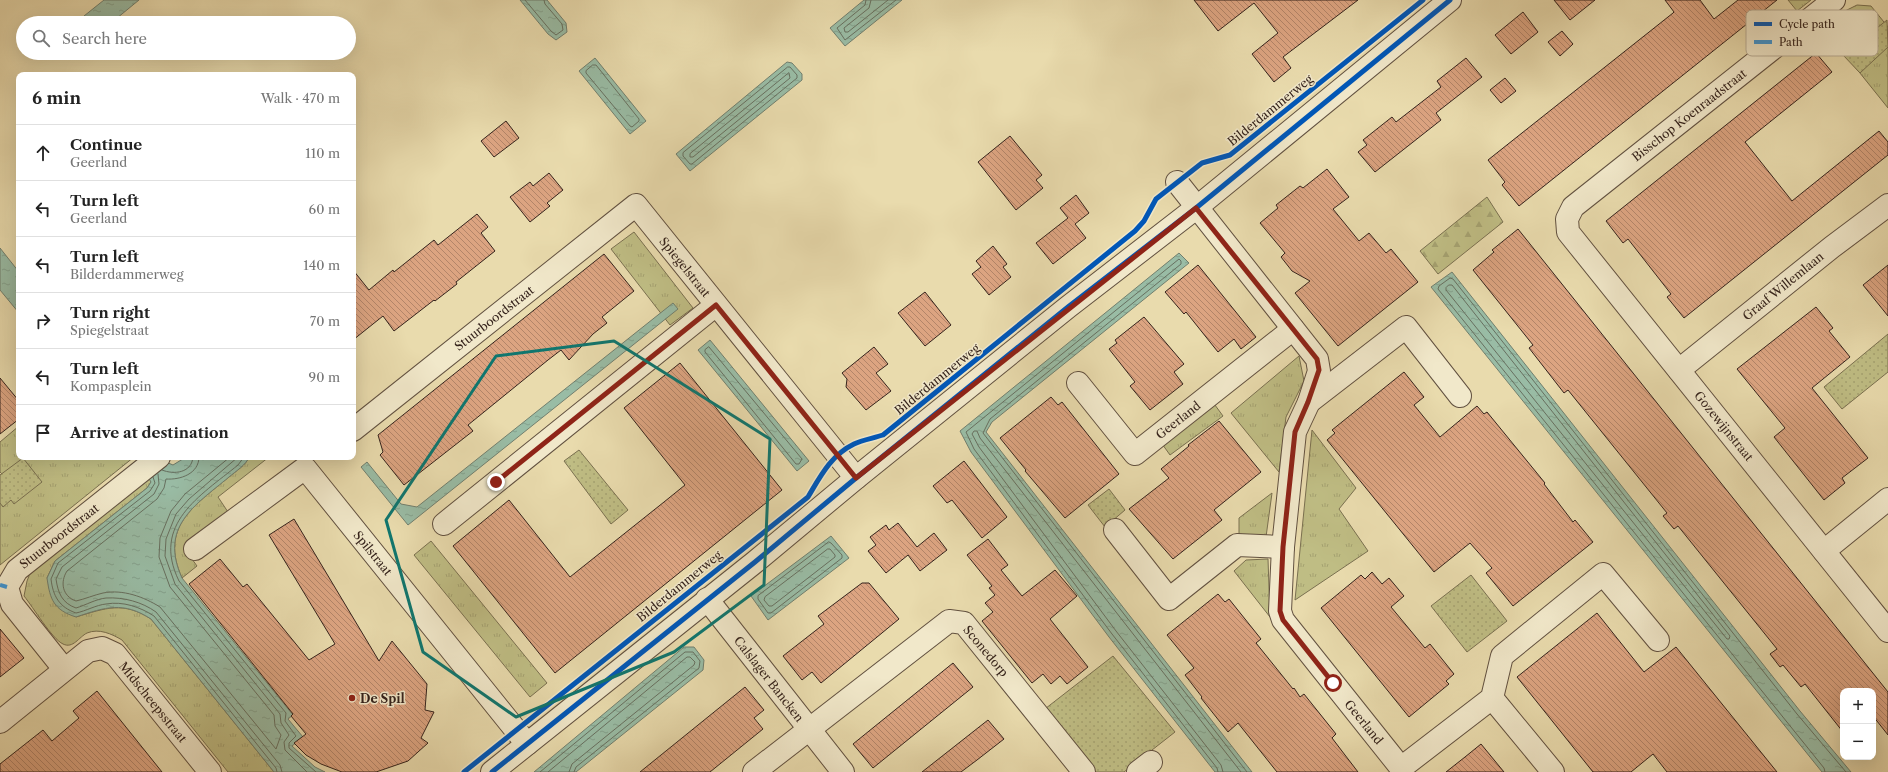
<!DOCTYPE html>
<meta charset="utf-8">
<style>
body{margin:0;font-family:"Libre Caslon Text",serif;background:#f6f6f6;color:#222}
.controls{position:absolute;right:12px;bottom:12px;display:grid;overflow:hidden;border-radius:8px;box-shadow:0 4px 16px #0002}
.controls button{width:36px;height:36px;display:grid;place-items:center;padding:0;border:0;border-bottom:1px solid #e0e0e0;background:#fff;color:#222;font:20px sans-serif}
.stop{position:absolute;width:12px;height:12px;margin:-9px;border:3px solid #8f2418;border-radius:50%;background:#fff}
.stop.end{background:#8f2418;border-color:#fff;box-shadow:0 1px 4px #0008}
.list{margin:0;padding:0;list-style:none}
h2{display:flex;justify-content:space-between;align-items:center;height:52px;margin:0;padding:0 16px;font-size:17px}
h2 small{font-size:13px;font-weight:400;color:#767676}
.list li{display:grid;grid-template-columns:26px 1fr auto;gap:12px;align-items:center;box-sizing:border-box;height:56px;padding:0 16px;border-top:1px solid #e0e0e0}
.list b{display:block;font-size:15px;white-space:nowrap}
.list p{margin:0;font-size:13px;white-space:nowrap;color:#767676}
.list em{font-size:13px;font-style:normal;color:#767676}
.icon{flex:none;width:22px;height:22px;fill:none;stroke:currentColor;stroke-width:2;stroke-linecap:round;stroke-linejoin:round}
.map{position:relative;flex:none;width:1888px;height:772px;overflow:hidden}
.search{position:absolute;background:#fff;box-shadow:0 4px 16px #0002;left:16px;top:16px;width:340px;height:44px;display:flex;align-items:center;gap:10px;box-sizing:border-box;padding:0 14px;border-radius:22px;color:#767676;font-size:15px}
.panel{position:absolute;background:#fff;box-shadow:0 4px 16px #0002;left:16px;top:72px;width:340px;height:388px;border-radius:8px}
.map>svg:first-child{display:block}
</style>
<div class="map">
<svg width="1888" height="772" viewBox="0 0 1888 772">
<defs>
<pattern id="grass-tufts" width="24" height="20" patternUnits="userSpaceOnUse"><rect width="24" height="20" fill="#bfbd84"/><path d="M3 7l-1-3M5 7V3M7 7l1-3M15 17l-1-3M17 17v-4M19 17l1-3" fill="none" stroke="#a5a271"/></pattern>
<pattern id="forest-firs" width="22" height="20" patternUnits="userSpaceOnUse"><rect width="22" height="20" fill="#bfbd84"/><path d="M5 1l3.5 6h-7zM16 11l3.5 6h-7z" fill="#a5a271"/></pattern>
<pattern id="park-dots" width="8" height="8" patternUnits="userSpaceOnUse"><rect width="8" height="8" fill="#bfbd84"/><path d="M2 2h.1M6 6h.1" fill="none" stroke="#a5a271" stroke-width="1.8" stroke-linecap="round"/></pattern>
<pattern id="water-ripples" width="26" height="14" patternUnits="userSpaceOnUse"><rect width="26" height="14" fill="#99bca5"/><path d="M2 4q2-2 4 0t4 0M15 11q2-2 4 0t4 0" fill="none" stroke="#84a18d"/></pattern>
<pattern id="building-back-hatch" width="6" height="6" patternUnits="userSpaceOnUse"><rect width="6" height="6" fill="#dca481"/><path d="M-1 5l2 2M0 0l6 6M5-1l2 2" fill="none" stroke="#b38569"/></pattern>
</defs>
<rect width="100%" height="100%" fill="#e9dbad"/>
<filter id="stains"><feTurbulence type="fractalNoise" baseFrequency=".005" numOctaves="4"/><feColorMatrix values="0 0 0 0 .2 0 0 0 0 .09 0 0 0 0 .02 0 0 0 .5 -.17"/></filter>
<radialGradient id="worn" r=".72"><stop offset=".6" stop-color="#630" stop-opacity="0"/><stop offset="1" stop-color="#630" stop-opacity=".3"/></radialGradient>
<g fill="url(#grass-tufts)" stroke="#7a7050">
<path d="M1788,0H1811L1797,11Z"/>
<path d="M1857,5L1871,6L1888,27V108L1823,27L1845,11Z"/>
<path d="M634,232L693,308L670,325L611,249Z"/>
<path d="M1299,356L1304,381L1286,417L1279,472L1231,413Z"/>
<path d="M1212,401L1223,416L1170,455L1160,441Z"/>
<path d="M19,426V457H134L0,565V475L2,474L0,472V442Z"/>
<path d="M1312,430L1356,488L1339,509L1368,551L1295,600Z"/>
<path d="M249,457H269L218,497L228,512L184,548L197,566L182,578C159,527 194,506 229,477C236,471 246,465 249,457Z"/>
<path d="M149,477L151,482L147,488L55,561L47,578L76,617C106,608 123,601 151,619L274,772H228L122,640C112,634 99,628 87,633C79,637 73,649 63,644C52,639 33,607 24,596L27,581L29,576L27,571Z"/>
<path d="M1272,493L1266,537L1239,535V518Z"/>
<path d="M431,541L547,683L530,697L414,555Z"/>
<path d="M1268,559L1270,617L1234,571L1246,560Z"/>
</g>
<path fill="url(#forest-firs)" stroke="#7a7050" d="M1487,197L1503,222L1438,274L1420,251Z"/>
<g fill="url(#park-dots)" stroke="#7a7050">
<path d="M1887,20L1888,47L1860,73L1843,55Z"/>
<path d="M1888,334V372L1842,409L1824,387Z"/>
<path d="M579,450L628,510L611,524L564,461Z"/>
<path d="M23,458L42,482L14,504L11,500L3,507L0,503V475Z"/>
<path d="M1109,489L1125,510L1105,527L1088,505Z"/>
<path d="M1471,575L1507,621L1467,652L1431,606Z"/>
<path d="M1113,656L1175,732L1124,772H1091L1041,712Z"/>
</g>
<g fill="url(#water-ripples)" stroke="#717f6e">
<path d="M104,0H139L111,23H90L84,16Z"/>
<path d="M520,0H547L566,23L567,32L556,40L548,34Z"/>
<path d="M864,0H902L845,46L830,28Z"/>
<path d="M595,58L646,121L630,134L579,71Z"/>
<path d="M787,62L792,63L802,74V80L690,171L676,154Z"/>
<path d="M0,248L19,272V313L0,290Z"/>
<path d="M1179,253L1189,263L992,422L986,432L1252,772H1215L1109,637L971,452L960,431Z"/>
<path d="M1452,272L1800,711L1851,772H1822L1431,287Z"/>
<path d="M673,303L678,309L408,525L361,467L367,462L401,504L417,507Z"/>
<path d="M710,340L809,461L797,471L698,350Z"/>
<path d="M136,457H163L166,462L173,465L186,457H249C246,465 236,471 229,477C194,506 159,527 182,578L293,715L288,719L303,737L292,746L315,767L325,772H274L151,619C123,601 106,607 76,617C54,610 50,600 47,578L55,561L147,488L151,482Z"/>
<path d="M831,536L849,558L768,620L751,596Z"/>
<path d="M684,647H694L704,660L703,670L576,772H534Z"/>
</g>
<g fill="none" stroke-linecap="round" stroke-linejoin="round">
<g stroke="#677060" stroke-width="1">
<path d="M525,0L551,31L556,35L563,30L562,24L545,4L544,0"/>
<path d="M866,0L865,5L837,28L845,40L896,0"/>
<path d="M871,0L869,8L844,28L845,32H848L888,0"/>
<path d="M593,65H596L639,119V121L632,127L630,126L586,73V71Z"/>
<path d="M788,67H790L797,75V78L692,164H690L683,156V153Z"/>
<path d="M789,73L790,78L693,157H690V154Z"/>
<path d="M1449,285H1452L1730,636L1729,639H1727L1446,290V288Z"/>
<path d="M709,347L802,459L799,464H796L705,352V350Z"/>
<path d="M199,457C199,474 180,480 166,479L164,488L157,499L67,571C60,582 62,596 76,601C85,599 94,595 103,593C123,589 144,597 160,607L276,749L281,735L275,726L274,715L170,587L159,557L160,538L171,511L185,494L230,457"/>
<path d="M238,457L189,499L176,514L166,539L165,556L175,584L280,714L281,723L289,735L284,742L285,750L307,772"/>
<path d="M244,457L238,465C200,496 151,524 179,581L286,713L285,721L296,736L289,743V748L316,772"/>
<path d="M162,470C174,475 192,473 193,457"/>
<path d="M158,474L159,484L154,494L62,567L56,579C58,593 62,603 76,608C86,605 96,599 106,598C124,597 142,602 156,612L280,765L282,772"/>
<path d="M153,477L155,483L150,491L58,563L51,579C53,596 59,607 76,613C86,611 96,605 106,604C123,601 140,607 154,616L276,768L277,772"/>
<path d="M829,542L831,543L842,555V558L771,613H768L758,599V596Z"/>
<path d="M828,549H830L835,555V557L772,606H769L764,600L765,597Z"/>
<path d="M540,772L685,652H693L700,661L699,668L576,767L574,772"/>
<path d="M548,772L687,657H690L695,662L694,665L572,764L569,772"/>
<path d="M1218,772L1217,768L1112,634L974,449L966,432L1179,259L1181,261V264L990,419L983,433L1247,772"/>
<path d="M1223,772L1221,765L1116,631L979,447L972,434L974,431H977L980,438L1241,772"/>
<path d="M1825,772L1824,768L1438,289L1439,286L1450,278L1453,279L1797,714L1846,772"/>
</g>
</g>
<g fill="url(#building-back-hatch)" stroke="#35231c">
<path d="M1194,0H1358L1283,57L1291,68L1274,82L1252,54L1278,33L1254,3L1218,31Z"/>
<path d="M1554,0H1595L1570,20Z"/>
<path d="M1665,0H1700L1714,19L1738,0H1777L1519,206L1502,185L1505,182L1488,160L1673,13L1674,12Z"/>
<path d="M1523,12L1538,32L1511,54L1495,35Z"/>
<path d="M1562,31L1573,44L1560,56L1548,42Z"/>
<path d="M1816,53L1832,72L1745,142L1792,201L1879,131L1888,142V155L1684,318L1667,297L1671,294L1628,239L1623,243L1606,221Z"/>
<path d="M1466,58L1482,77L1436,113L1441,120L1375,172L1358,152L1367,145L1363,140L1392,117L1396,122L1441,87L1437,81Z"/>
<path d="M1505,78L1516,91L1501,103L1490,90Z"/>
<path d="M506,121L519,138L494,157L481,141Z"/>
<path d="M1010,136L1042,175L1036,180L1043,188L1016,210L978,162Z"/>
<path d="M1327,169L1349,197L1333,209L1359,241L1369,233L1386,253L1391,249L1418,282L1338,346L1295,293L1310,281L1292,271L1281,257L1285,253L1260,223L1278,208L1276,205L1300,186L1303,188Z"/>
<path d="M549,173L563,190L547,203L550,206L530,222L510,197L530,182L533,186Z"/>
<path d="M1076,195L1089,213L1075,224L1086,238L1053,264L1036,243L1068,218L1060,208Z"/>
<path d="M477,214L488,227L481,233L495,251L456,282L457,284L435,301L434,300L394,331L383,316L353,340V270L369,290L393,270L394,272L434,240L438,245Z"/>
<path d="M1518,229L1888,692V735L1873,716V691H1843V732L1805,684L1801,687L1783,665L1780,667L1770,654L1777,649L1678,526L1674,529L1663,516L1667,513L1568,390L1564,393L1529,348L1533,345L1473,270L1494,252L1492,250Z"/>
<path d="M993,246L1007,264L1003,267L1011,277L989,295L972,274L981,267L976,261Z"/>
<path d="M604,254L634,291L602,317L607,323L593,334L569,360L561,350L548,360L468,425L473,431L404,485L380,455L383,452L378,435Z"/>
<path d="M1198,265L1256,337L1241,349L1234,339L1218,352L1186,312L1184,314L1165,292Z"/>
<path d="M1888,265V316L1863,285Z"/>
<path d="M925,292L951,325L925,346L898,313Z"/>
<path d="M1816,307L1833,328L1829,331L1850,357L1812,388L1868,458L1842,478L1845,483L1824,500L1774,437L1785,428L1737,369Z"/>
<path d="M1144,317L1184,364L1174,372L1183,384L1150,410L1130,386L1135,382L1109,349L1117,343L1115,340Z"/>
<path d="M874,347L888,364L876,373L891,391L866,410L846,387L847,379L842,373Z"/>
<path d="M680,363L782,490L555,673L453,546L509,500L570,577L664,502L685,485L624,408Z"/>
<path d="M1404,372L1424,397L1414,405L1440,437L1477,406L1484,414L1487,412L1545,483L1544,484L1573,522L1575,520L1593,542L1513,606L1486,573L1492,568L1470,543L1434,572L1327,440L1335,433L1332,430Z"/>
<path d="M0,378L19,401V419L0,434Z"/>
<path d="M1051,397L1058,405L1062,402L1119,474L1065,518L1025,471L1026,470L1000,438Z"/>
<path d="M1219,421L1261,472L1214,510L1222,520L1173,559L1129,509L1169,478L1161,469L1189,446L1188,445Z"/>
<path d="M964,461L1007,517L982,538L952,500L947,503L933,486Z"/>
<path d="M294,519L379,661L392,641L427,684L425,710L434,712L421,738L428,743L408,761L376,772H342L321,764L306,755L294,743L306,734L291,716L293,714L189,584L220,559L243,587L247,584L309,660L335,644L269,535Z"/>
<path d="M898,523L917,547L934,533L947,550L920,571L908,555L886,573L868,551L876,545L870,537L886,525L889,530Z"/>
<path d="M988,539L1008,565L1001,570L1022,596L1055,570L1077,596L1050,619L1088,667L1067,684L1060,676L1051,684L1043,674L1032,683L982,621L993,612L985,603L995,595L989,588L992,586L967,555Z"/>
<path d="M1372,572L1382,584L1389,578L1404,596L1391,607L1425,648L1430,644L1454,674L1446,681L1449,684L1409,717L1321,608L1361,575L1365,579Z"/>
<path d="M862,583H869L899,619L821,683L812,672L802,680L783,656L824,624L818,616Z"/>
<path d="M1218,594L1225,602L1229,599L1261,639L1256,643L1293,689L1294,688L1300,697L1304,694L1336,734L1332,738L1358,772H1277L1238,723L1228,732L1201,698L1202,697L1185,675L1194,668L1167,635Z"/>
<path d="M1597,613L1644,672L1676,647L1777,772H1667L1653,754L1631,772H1593L1517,677Z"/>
<path d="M0,629L24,658L0,677Z"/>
<path d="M953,663L973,687L873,768L853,744Z"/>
<path d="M745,687L764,710L754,718L763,729L710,772H640Z"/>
<path d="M97,691L162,772H0V764L43,730L52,741L79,718L73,711Z"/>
<path d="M988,720L1004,739L977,760L961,772H922Z"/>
<path d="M1481,744L1504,772H1446L1465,757Z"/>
</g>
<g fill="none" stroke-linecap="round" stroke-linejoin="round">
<defs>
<g id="minor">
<path d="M1834,0L1573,207L1567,219L1568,232L1888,631"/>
<path d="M1177,182L1317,359L1319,371L1309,402L1295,432L1283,547L1280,611L1283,620L1401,768L1492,698L1502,656L1603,574L1658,640"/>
<path d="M1679,370L1832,247L1888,205"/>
<path d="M1078,383L1135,454L1293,329"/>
<path d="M1309,402L1406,327L1460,396"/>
<path d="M353,430L636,205L856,478"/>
<path d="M444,524L716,305"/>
<path d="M1115,530L1169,599L1237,545L1283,547"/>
<path d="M195,549L305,468L527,744"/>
<path d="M1824,551L1888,499"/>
<path d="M707,599L843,772"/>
<path d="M64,669L12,604L7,587L17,570L159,457"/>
<path d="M1492,698L1553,772"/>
<path d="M0,722L88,651L102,648L115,654L210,772"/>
<path d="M492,772L755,562L856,478L1068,307L1196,208L1450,0"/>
<path d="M754,772L949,621L964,623L1084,772"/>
<path d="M1138,772L1151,762"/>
</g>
</defs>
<use href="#minor" stroke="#625140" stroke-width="24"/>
<use href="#minor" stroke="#f1e8ca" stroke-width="22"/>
<path stroke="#3e95d4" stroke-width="4" stroke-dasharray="8 4" stroke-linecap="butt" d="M0,585L7,587"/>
<defs>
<g id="cycleway">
<path d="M464,772L808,497C820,477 831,455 854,444C862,440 874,438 883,435L1135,231L1144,221L1156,199L1202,163L1230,155L1423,0"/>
<path d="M492,772L755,562L856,478L1068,307L1196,208L1450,0"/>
</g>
</defs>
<use href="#cycleway" stroke="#f1e8ca" stroke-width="8"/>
<use href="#cycleway" stroke="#0057b8" stroke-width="5"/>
</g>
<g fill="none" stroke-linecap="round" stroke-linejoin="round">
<path stroke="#8f2418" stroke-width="5" d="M496,482L716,305L856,478L1196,208L1317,359L1319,370L1308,402L1295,432L1283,547L1280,611L1283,620L1333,683"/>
</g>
<path fill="none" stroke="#0f766e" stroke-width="3" stroke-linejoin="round" d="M614,341L770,439L764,585L674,652L516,717L423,652L386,520L496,356Z"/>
<circle fill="#8f2418" stroke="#f1e8ca" stroke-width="1.5" cx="352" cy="698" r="4"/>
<g text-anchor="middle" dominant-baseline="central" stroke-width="3" stroke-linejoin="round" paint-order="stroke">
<g font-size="12" fill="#35231c" stroke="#f1e8ca">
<text transform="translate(1270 110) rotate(-39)">Bilderdammerweg</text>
<text transform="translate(1689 115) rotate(-38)">Bisschop Koenraadstraat</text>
<text transform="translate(685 267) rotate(51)">Spiegelstraat</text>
<text transform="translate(1783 286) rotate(-39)">Graaf Willemlaan</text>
<text transform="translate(494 318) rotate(-38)">Stuurboordstraat</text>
<text transform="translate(937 379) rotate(-39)">Bilderdammerweg</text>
<text transform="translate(1178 420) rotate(-38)">Geerland</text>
<text transform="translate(1724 426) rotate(51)">Gozewijnstraat</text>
<text transform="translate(59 536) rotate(-38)">Stuurboordstraat</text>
<text transform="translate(373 553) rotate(51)">Spilstraat</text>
<text transform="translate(679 586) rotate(-39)">Bilderdammerweg</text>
<text transform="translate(986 651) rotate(50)">Sconedorp</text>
<text transform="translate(769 679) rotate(52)">Calslager Bancken</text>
<text transform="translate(153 702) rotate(51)">Midscheepsstraat</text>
<text transform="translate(1364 722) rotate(51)">Geerland</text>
</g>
<g font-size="12" font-weight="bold" fill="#35231c" stroke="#f1e8ca" text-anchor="start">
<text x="360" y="698">De Spil</text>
</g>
</g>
<rect x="1746" y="10" width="132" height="46" rx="6" fill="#f1e8ca" stroke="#b9ad96" stroke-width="1"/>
<rect x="1754" y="22" width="18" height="4" fill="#0057b8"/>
<rect x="1754" y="40" width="18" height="4" fill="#3e95d4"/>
<g font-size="11" fill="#35231c">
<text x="1779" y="28">Cycle path</text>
<text x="1779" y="46">Path</text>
</g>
<rect width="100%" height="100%" filter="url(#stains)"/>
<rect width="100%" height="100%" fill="url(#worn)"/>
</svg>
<div class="controls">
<button>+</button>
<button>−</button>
</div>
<div class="stop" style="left:1333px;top:683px"></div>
<div class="stop end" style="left:496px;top:482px"></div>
<div class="search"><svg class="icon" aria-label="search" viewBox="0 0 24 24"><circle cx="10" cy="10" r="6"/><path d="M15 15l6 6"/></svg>Search here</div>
<section class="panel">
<h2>6 min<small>Walk · 470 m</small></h2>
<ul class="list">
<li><svg class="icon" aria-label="ahead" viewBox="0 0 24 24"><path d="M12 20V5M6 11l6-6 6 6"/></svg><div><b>Continue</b><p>Geerland</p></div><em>110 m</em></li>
<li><svg class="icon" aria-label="left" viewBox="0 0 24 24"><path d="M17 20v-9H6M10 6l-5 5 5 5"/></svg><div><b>Turn left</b><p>Geerland</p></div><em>60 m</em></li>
<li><svg class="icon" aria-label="left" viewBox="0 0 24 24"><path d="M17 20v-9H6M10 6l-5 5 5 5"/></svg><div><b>Turn left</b><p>Bilderdammerweg</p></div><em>140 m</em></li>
<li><svg class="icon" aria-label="right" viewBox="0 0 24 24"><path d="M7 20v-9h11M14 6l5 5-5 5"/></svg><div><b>Turn right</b><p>Spiegelstraat</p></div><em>70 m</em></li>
<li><svg class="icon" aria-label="left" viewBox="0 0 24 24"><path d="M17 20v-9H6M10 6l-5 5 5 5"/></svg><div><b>Turn left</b><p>Kompasplein</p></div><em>90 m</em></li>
<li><svg class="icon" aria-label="arrive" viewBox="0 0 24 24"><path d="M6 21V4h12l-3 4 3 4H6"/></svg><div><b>Arrive at destination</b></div></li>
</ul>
</section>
</div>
